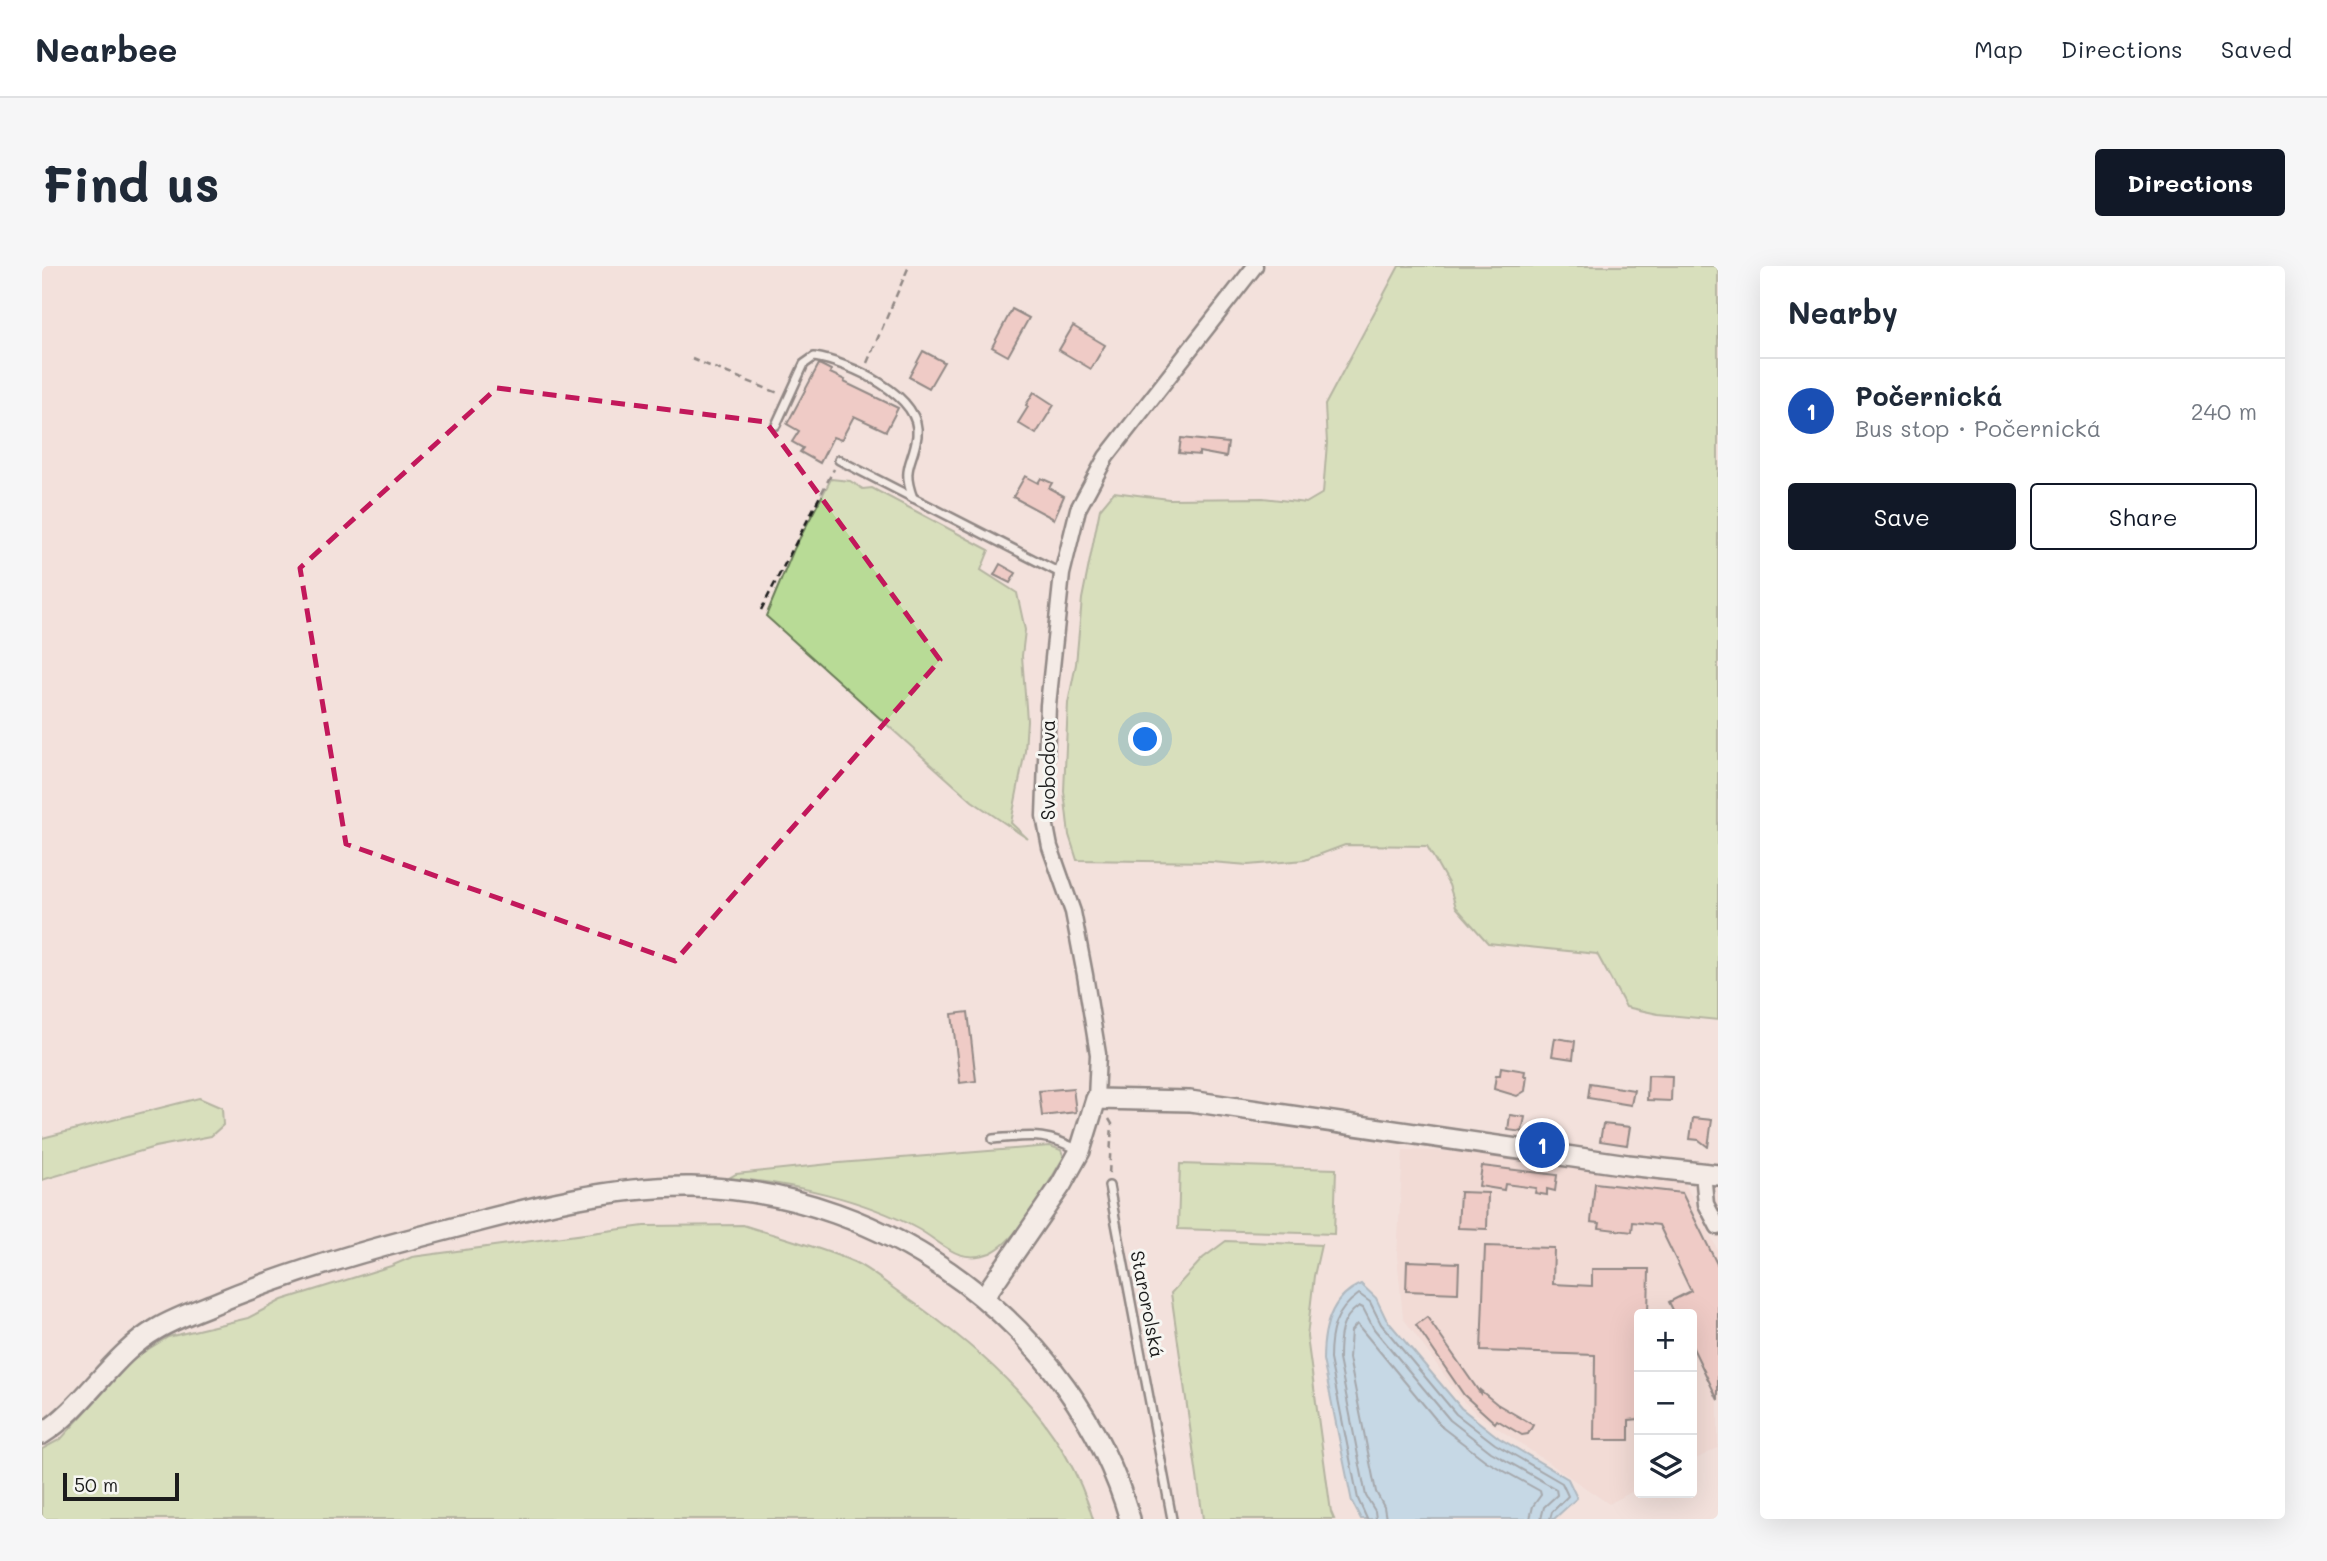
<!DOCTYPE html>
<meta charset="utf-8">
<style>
body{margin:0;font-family:Mali,sans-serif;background:#f6f6f7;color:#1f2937}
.controls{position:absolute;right:21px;bottom:21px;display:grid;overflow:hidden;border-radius:7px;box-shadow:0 7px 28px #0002}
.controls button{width:63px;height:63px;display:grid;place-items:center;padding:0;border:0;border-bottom:2px solid #e0e1e3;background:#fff;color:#1f2937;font:35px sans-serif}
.scale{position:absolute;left:21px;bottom:18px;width:116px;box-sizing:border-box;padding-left:7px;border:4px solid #1c1c1c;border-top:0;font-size:19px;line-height:24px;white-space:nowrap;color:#1c1c1c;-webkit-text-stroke:5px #f6f6f2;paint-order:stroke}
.you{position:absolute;left:1104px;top:474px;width:24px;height:24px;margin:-18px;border:5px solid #fff;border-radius:50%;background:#1a73e8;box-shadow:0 0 0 10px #1a73e833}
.badge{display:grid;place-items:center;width:46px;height:46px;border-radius:50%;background:#111827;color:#fff;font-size:23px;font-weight:700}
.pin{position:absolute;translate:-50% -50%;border:4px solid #fff;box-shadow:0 2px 7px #0006}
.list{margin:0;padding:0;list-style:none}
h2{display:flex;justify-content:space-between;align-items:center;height:91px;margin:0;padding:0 28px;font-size:30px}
h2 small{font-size:23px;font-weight:400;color:#747a83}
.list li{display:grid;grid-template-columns:46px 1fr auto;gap:21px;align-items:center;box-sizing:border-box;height:105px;padding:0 28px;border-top:2px solid #e0e1e3}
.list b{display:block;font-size:26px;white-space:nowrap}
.list p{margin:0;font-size:23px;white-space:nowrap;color:#747a83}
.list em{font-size:23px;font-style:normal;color:#747a83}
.actions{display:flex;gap:14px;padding:21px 28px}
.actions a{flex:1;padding:16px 0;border:2px solid #111827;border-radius:7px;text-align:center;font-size:24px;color:#111827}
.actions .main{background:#111827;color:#fff}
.icon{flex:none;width:38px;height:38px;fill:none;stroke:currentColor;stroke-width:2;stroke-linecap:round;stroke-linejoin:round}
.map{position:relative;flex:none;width:1676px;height:1253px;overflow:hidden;border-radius:7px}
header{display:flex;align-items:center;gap:42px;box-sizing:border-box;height:98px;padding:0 35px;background:#fff;border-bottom:2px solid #e0e1e3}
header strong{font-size:33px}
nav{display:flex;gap:38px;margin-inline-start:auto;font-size:24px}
.intro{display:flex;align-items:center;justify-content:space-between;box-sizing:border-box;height:168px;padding:0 42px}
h1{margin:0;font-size:49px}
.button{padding:18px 32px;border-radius:7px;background:#111827;color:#fff;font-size:24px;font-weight:700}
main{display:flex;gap:42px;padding:0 42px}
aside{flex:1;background:#fff;border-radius:7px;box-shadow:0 7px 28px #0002}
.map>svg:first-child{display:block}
</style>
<header>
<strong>Nearbee</strong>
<nav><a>Map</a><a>Directions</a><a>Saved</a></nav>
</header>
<div class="intro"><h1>Find us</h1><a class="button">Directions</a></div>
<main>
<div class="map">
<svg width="1676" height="1253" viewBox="0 0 1676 1253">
<rect width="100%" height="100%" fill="#f3e1dc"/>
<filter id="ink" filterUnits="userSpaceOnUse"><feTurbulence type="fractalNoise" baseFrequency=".0143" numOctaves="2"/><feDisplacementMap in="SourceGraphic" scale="14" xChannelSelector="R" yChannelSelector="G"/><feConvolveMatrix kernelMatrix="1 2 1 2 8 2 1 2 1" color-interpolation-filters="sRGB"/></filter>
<g filter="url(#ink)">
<path fill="#f1d2cd" d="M1361,884L1422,886L1641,913L1676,985V1182L1650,1195V1048H1597V1222L1567,1238L1435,1148L1421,1135L1361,1052L1355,990Z"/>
<g fill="#b8db96" stroke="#6a7c59" stroke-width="2">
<path d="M1357,0H1676V754L1616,748L1584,741L1555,688L1446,677L1414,641L1407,619L1385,580L1303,579L1263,594L1206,599L1169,596L1035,594L1027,569L1022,525L1026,437L1034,398L1040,333L1058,243L1072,226L1127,233L1221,232L1264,237L1281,227L1285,177L1283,139Z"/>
<path d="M789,213L808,215L821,223L830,222L947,284L939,304L975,327L983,364L980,390L985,454L983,485L969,557L986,573L930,535L724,350L752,283Z"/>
<path d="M157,832L180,842L181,859L169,870L113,881L0,914V872Z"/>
<path d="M1008,880L1019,884L1022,891C1004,919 978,974 948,987C916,999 901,977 876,963C821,933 749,917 687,912L694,908L797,897Z"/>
<path d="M1138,898L1294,903L1292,968L1136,963Z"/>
<path d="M701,959C738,971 777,981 812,996C829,1004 846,1019 861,1029C942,1085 1023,1155 1051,1253H0V1183L19,1173L92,1092L126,1071L206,1052L240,1034L349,1000L370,991L602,960Z"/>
<path d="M1184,975L1279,979L1272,1010L1265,1071L1289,1246L1292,1253H1161L1129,1027L1161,992Z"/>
</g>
<path fill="#90ccf0" stroke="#62869b" stroke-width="2" d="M1319,1018L1334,1032L1344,1053L1419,1142L1457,1172L1526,1213L1535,1232L1512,1253H1319L1310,1236L1281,1094C1281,1065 1287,1031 1319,1018Z"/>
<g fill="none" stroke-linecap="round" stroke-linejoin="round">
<g stroke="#4a6271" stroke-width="2">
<path d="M1325,1253L1316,1233L1288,1093C1288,1065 1293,1045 1317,1028L1328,1036L1339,1058L1414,1148L1453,1178L1520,1217L1526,1230L1510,1246L1508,1253"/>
<path d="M1334,1253L1333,1245L1324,1230L1297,1093C1297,1071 1298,1053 1317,1040L1321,1042L1332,1063L1408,1154L1449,1186L1514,1223L1515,1229L1502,1241L1499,1253"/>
<path d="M1344,1253L1342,1241L1334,1226L1307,1092L1309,1065L1315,1058L1401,1162L1444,1195L1498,1225L1499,1229L1491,1240L1488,1253"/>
</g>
</g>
<g fill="#ebb0aa" stroke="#1c1c1c" stroke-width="2">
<path d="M970,43L987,52L966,90L950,81Z"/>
<path d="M1031,60L1063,79L1049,103L1017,84Z"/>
<path d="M881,85L902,96L887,122L867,111Z"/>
<path d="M777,98L789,104L788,107L803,114L802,116L856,142L844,165L812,150L799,174L791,171L778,197L758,186L761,182L750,176L757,165L745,158Z"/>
<path d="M992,126L1012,139L994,168L976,157L986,141L984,139Z"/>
<path d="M1139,172L1186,177L1184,191L1157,186V189L1137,187Z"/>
<path d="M983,210L996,217L999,212L1010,217L1007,222L1022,230L1012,253L971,231Z"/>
<path d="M958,298L974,307L968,317L952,309Z"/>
<path d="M926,746L934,815L918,817L910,748Z"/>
<path d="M1513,772L1533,775L1531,793L1510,790Z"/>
<path d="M1459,801L1483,805L1482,810H1485L1483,825L1475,830L1452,823L1454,809H1458Z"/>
<path d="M1606,809L1630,810L1629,835L1605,834Z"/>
<path d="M1548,817L1592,824L1589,839L1546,832Z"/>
<path d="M1031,822L1034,846L1000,850L997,825Z"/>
<path d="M1468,849L1483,851L1480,866L1466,864Z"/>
<path d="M1651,852L1670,854L1666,881L1657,874L1648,873Z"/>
<path d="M1561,858L1588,861L1585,879L1558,875Z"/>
<path d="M1440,900L1515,909L1513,925L1505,923V929L1493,927L1494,922L1463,918L1462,924L1437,920Z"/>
<path d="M1553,917L1640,927L1676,1000V1134L1650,1080V1048H1633L1627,1036L1649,1025L1617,959L1591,956L1590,966L1557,962L1558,957L1549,956Z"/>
<path d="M1418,926L1446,927L1445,963L1416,962Z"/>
<path d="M1443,980L1512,982L1511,1018L1550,1020V1003H1607L1606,1048H1597V1153L1587,1154V1174H1552L1553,1089L1439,1085Z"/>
<path d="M1365,995L1417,997L1416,1027L1364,1025Z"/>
<path d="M1385,1051L1438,1127V1124L1455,1138L1491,1159L1486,1168L1480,1169L1455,1154L1453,1157L1422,1129L1374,1059Z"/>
</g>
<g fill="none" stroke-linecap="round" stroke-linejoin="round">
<defs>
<g id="lane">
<path d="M734,159L762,98L772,91C806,96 880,129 875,170C871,198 859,201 871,232"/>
<path d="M797,194L1020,308"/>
<path d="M951,873C988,870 1004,866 1038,885"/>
<path d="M1067,920L1130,1253"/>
</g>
<g id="street">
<path d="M1054,833L1056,788L1043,709L1031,646L1008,581L1002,550L1006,439L1020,308L1036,243L1064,191L1213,0"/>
<path d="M1661,907L1664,938L1676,961"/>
</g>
<g id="secondary">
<path d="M942,1031L1019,919L1038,885L1054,833L1148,835L1586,899L1676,909"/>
<path d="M0,1168C44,1140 69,1089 115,1063C132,1053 151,1046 169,1039C235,1011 304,990 373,972C463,949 556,920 649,921C847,924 1032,1062 1088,1253"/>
</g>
</defs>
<use href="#lane" stroke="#1c1c1c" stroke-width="12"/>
<use href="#street" stroke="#1c1c1c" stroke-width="19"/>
<use href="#secondary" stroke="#1c1c1c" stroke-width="24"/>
<g stroke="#1c1c1c" stroke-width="2.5" stroke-dasharray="7 5" stroke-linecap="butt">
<path d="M650,93L736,127"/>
<path d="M825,97L867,0"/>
<path d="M719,344L792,203"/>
<path d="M1067,853L1070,858L1067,908"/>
</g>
<use href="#lane" stroke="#f6f6f2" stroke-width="7"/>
<use href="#street" stroke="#f6f6f2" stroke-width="14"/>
<use href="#secondary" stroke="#f6f6f2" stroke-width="19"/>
</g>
</g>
<path d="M0 0H1676V1253H0ZM455,122L724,156L898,394L633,695L304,578L258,302Z" fill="#f3e1dc" fill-opacity=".55" fill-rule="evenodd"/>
<path fill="none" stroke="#c2185b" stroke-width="5" stroke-dasharray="14 9" stroke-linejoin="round" d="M455,122L724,156L898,394L633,695L304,578L258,302Z"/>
<g text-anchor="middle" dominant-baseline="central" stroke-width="6" stroke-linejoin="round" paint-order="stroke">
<g font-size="19" fill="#1c1c1c" stroke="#f6f6f2">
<text transform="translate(1005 504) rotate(-90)">Svobodova</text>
<text transform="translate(1106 1038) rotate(79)">Starorolská</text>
</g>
</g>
</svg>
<div class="controls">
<button>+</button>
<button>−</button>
<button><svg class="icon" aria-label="layers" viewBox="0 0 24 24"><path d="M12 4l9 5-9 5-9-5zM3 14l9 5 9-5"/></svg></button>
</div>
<div class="scale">50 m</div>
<div class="you"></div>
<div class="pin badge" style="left:1500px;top:879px;background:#1a4fb4">1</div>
</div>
<aside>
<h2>Nearby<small></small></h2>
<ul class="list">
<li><span class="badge" style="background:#1a4fb4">1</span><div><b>Počernická</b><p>Bus stop · Počernická</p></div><em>240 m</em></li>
</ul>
<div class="actions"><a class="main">Save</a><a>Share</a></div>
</aside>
</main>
